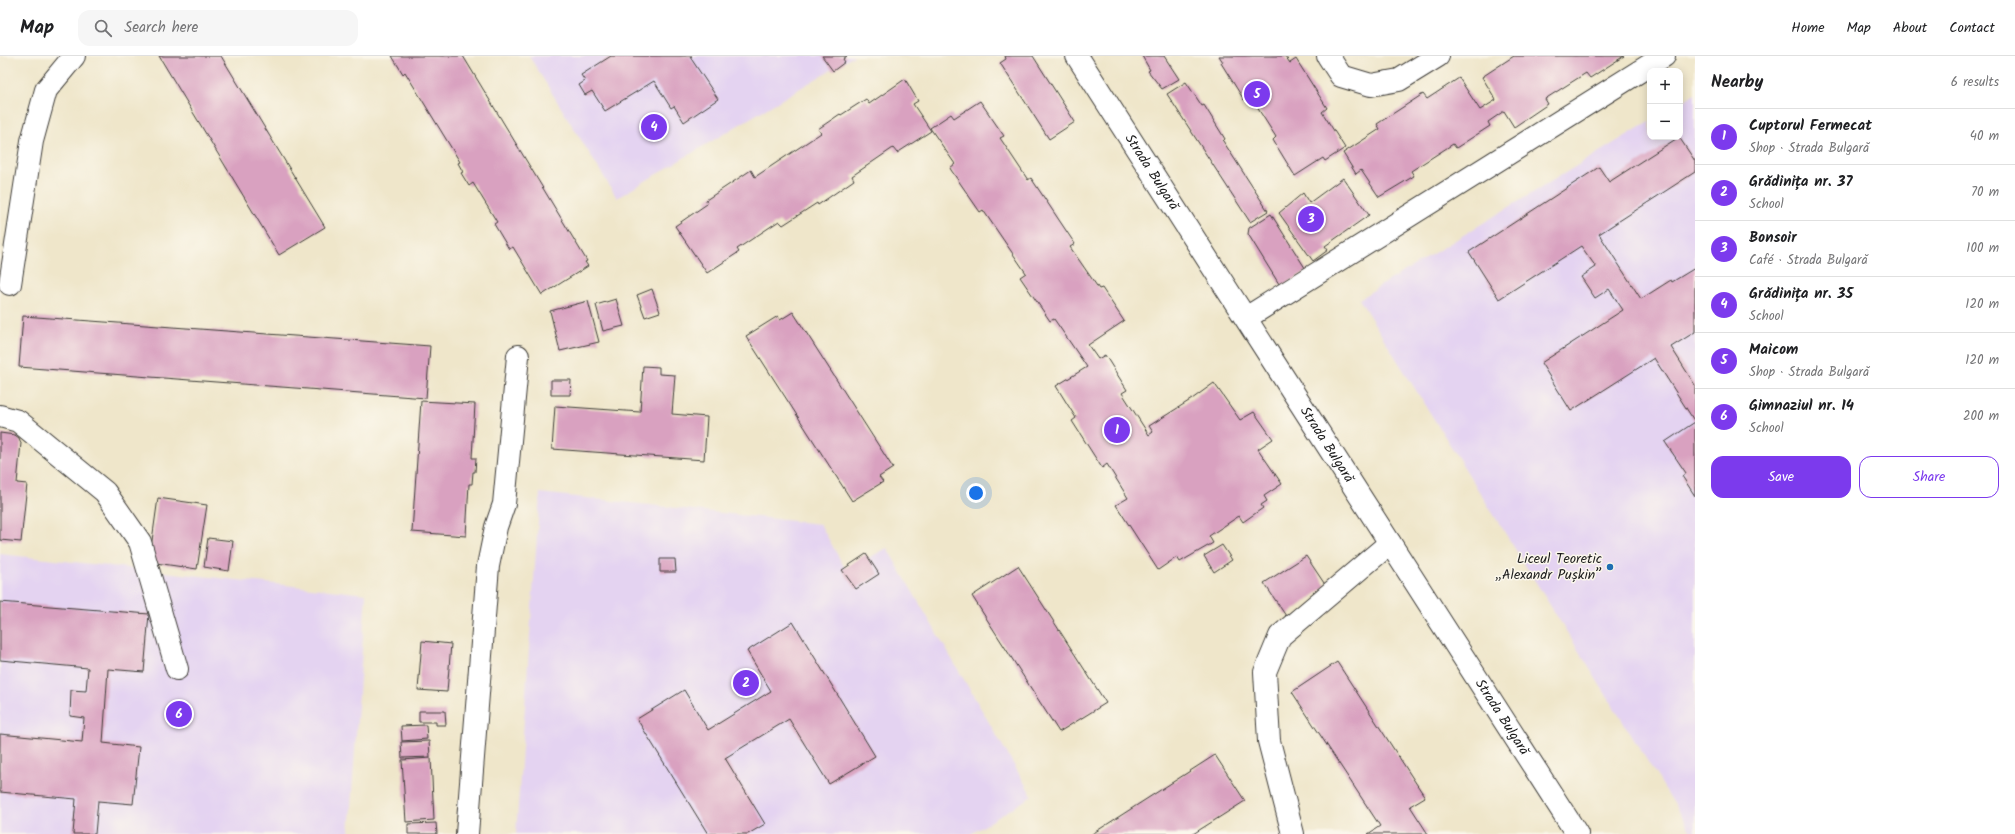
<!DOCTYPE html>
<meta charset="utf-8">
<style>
body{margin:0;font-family:Kalam,sans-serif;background:#f6f6f6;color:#202124}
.controls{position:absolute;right:12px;top:12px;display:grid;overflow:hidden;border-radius:8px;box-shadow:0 2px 10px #0003}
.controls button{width:36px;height:36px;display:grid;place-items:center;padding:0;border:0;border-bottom:1px solid #e0e0e0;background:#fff;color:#202124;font:20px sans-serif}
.you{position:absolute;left:976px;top:437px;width:14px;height:14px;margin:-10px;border:3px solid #fff;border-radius:50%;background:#1a73e8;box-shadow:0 0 0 6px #1a73e833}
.badge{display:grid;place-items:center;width:26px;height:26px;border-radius:50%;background:#7c3aed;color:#fff;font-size:13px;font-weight:700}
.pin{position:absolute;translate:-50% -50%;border:2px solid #fff;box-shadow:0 1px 4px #0006}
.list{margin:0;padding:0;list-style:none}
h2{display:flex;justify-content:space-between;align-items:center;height:52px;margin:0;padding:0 16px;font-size:17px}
h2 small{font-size:13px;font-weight:400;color:#757577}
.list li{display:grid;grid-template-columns:26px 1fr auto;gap:12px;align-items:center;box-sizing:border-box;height:56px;padding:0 16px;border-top:1px solid #e0e0e0}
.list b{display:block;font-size:15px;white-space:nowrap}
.list p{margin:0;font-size:13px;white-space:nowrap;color:#757577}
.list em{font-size:13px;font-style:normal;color:#757577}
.actions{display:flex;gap:8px;padding:12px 16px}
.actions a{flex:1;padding:9px 0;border:1px solid #7c3aed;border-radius:12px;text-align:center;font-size:14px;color:#7c3aed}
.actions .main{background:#7c3aed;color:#fff}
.icon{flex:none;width:22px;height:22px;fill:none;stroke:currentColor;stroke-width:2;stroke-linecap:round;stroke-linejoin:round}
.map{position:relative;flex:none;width:1695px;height:778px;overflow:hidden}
header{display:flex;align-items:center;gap:24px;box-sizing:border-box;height:56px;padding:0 20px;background:#fff;border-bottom:1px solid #e0e0e0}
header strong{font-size:19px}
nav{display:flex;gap:22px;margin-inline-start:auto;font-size:14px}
.search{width:280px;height:36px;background:#f6f6f6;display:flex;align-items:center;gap:10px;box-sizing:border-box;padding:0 14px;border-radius:12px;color:#757577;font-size:15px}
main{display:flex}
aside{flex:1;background:#fff}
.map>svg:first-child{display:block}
</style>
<header>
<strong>Map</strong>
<div class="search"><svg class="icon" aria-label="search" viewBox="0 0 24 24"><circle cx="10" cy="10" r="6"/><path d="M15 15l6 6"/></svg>Search here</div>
<nav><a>Home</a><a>Map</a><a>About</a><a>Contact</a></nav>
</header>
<main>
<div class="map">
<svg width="1695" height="778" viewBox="0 0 1695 778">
<rect width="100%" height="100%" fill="#fbf7ec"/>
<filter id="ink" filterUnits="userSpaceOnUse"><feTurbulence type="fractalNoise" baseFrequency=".025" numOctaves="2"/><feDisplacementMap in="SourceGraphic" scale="8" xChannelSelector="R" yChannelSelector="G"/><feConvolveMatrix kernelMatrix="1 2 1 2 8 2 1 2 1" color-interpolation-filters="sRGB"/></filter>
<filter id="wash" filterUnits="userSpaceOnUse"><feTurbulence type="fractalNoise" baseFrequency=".012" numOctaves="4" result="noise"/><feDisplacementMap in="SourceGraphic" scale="16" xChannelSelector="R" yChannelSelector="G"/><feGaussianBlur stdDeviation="0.9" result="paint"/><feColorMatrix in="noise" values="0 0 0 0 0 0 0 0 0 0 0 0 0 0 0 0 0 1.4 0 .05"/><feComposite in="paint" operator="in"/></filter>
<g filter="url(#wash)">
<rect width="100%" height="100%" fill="#efe6ca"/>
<g fill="#e4d3f1">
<path d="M529,0H854L617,142Z"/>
<path d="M1695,38V778H1693L1359,243L1650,65V81H1680V47Z"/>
<path d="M540,437L820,468L846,514L887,492L1032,740L971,778H516Z"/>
<path d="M0,498L366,538L349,778H0Z"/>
</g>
<g id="blocks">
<g fill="#d9a1c0">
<path d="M159,0H221L325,171L279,199Z"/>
<path d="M392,0H463L587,205L585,206L588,210L542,239L513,191L509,193L494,168L497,166L473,127L469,130L461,117L463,116L458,107L460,106L405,16L403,18Z"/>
<path d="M611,0H692L690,1L718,43L684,66L674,50L671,52L654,25L605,55L592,35L585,39L579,29L585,25L581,19Z"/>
<path d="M822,0H847L843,3L845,6L833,15Z"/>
<path d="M1005,0H1033L1075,66L1049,83L1000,7L1006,3Z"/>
<path d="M1142,0H1164L1179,23L1162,33L1148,15L1150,14Z"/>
<path d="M1219,0H1285L1290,7L1296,3L1327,52L1322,56L1345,92L1325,105L1323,102L1295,120L1273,84L1276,81L1250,40L1244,44L1221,7L1223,6Z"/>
<path d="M1514,0H1624L1590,22L1586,17L1545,43L1548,48L1514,71L1504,55L1488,66L1490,70L1456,92L1453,88L1411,115L1414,120L1379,141L1361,114L1356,118L1343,97L1380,73L1377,68L1423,38L1427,43L1459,22L1480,54L1496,44L1482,21Z"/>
<path d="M905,23L918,45L913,48L931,75L897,97L893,92L852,120L854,124L818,149L817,147L783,169L779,165L737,193L739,196L707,217L675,170L707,148L706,144L751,114L755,121L821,77L818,73L840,58L841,59L866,43L869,48Z"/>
<path d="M1186,26L1202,50L1204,49L1225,83L1223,85L1268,155L1250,166L1167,38Z"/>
<path d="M980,45L1004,80L1000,82L1028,124L1031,122L1075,188L1070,191L1099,233L1102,232L1124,265L1088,289L1098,303L1105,299L1127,334L1122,337L1149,379L1153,376L1149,370L1192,343L1214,327L1240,364L1254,356L1273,383L1258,393L1282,428L1264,440L1267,445L1261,449L1263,452L1243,466L1239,460L1209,480L1213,487L1180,506L1177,501L1158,514L1116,449L1128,442L1107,408L1102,412L1072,365L1076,362L1056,330L1087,311L1054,263L1050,265L1020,221L1026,217L983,154L980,156L951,114L950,112L955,108L930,72L951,58L954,62Z"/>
<path d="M1679,81L1695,105V116L1599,178L1641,243L1671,224L1672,226L1695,212V276L1671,291L1695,329V440L1682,420L1686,417L1665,386L1695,366L1654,302L1571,355L1541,307L1623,254L1609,233L1595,242L1581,221L1596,211L1581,190L1499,243L1469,196L1599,111L1609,126Z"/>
<path d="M1343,122L1369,159L1325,190L1328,194L1313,205L1279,157L1303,137L1309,147Z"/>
<path d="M1271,158L1307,215L1285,228H1279L1248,178L1249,172Z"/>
<path d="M652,233L660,256L645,261L637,239Z"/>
<path d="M616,243L624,270L603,275L596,249Z"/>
<path d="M588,245L599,286L560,295L550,255Z"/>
<path d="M793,256L893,412L879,421L883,426L852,445L746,280L778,260L780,264Z"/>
<path d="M23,260L430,290L426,342L19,311Z"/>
<path d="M643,310L659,311V318L675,319L672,358L707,361L704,404L552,393L555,350L640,356Z"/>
<path d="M551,324H571L570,339H551Z"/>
<path d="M421,345L475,348L472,402H476L475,416H473L472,428H469L466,480L412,476Z"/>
<path d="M0,377L15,379L19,382L21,387L17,427L27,428L21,486L0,484Z"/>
<path d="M158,442L207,449L197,513L149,506Z"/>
<path d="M208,482L233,485L229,515L204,511Z"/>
<path d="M1222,489L1232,504L1214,516L1204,500Z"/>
<path d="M866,498L879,518L856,533L842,514Z"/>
<path d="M1306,500L1326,530L1286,560L1264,527Z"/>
<path d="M660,503H675L676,516H660Z"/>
<path d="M1018,510L1106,647L1059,676L972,540Z"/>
<path d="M0,546L149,558L144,616L108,613L103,687L139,691L133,748L98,745L95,778H73L76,743L0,736V678L82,686L84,662L70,660L71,634L86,635L88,612L0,604Z"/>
<path d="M793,566L875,700L829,728L789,663L725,702L765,768L748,778H708L637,663L684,634L708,674L771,635L747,595Z"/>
<path d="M422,585L451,588L447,636L418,634Z"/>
<path d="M1337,606L1425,741L1410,750L1428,778H1368L1380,770L1292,636Z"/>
<path d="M419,655H445L446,669H436V666H419Z"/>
<path d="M426,669L427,683L402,685L401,670Z"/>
<path d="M429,685L430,701L402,702L401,686Z"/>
<path d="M1215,699L1245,745L1193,778H1092Z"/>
<path d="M431,702L434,764L406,766L402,704Z"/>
<path d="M436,767L437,778H408V768Z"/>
</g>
</g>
</g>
<g filter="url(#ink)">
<use href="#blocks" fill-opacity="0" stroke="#3c3a36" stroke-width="1"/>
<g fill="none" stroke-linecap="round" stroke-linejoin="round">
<defs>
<g id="minor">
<path id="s1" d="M1077,0L1577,778"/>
<path d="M1328,0L1341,20L1371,29L1399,24L1438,0"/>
<path d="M10,228L32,85L46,34L74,0"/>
<path d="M1246,262L1664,0"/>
<path d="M0,360L18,365L105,436L140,486L177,613"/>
<path d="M467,778L488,510L496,471L504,448L518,300"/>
<path d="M1293,778L1269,685L1265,616L1280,580L1390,487"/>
</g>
</defs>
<use href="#minor" stroke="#3c3a36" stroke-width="24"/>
<use href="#minor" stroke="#fff" stroke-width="22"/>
</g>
</g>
<circle fill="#1f6fb2" stroke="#fbf7ec" stroke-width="1.5" cx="1610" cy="511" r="4"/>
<g text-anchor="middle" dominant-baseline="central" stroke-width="3" stroke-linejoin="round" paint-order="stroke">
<g font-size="14" fill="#1c1c1c" stroke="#fbf7ec">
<text stroke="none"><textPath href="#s1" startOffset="138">Strada Bulgară</textPath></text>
<text stroke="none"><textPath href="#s1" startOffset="462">Strada Bulgară</textPath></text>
<text stroke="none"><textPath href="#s1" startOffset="786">Strada Bulgară</textPath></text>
</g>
<g font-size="14" fill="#1c1c1c" stroke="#fbf7ec" text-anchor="end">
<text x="1602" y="503">Liceul Teoretic<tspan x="1602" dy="16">„Alexandr Pușkin”</tspan></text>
</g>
</g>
</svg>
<div class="controls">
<button>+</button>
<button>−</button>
</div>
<div class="you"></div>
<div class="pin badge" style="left:1117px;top:374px">1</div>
<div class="pin badge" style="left:746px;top:627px">2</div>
<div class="pin badge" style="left:1311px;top:163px">3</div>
<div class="pin badge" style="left:654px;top:71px">4</div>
<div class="pin badge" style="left:1257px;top:38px">5</div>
<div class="pin badge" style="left:179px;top:658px">6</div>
</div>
<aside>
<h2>Nearby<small>6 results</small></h2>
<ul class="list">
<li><span class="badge">1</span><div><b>Cuptorul Fermecat</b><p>Shop · Strada Bulgară</p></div><em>40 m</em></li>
<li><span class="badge">2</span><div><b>Grădinița nr. 37</b><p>School</p></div><em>70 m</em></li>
<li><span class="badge">3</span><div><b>Bonsoir</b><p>Café · Strada Bulgară</p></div><em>100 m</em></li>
<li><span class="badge">4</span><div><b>Grădinița nr. 35</b><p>School</p></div><em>120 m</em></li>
<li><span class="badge">5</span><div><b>Maicom</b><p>Shop · Strada Bulgară</p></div><em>120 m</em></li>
<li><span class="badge">6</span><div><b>Gimnaziul nr. 14</b><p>School</p></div><em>200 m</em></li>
</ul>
<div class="actions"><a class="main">Save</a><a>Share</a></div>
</aside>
</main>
